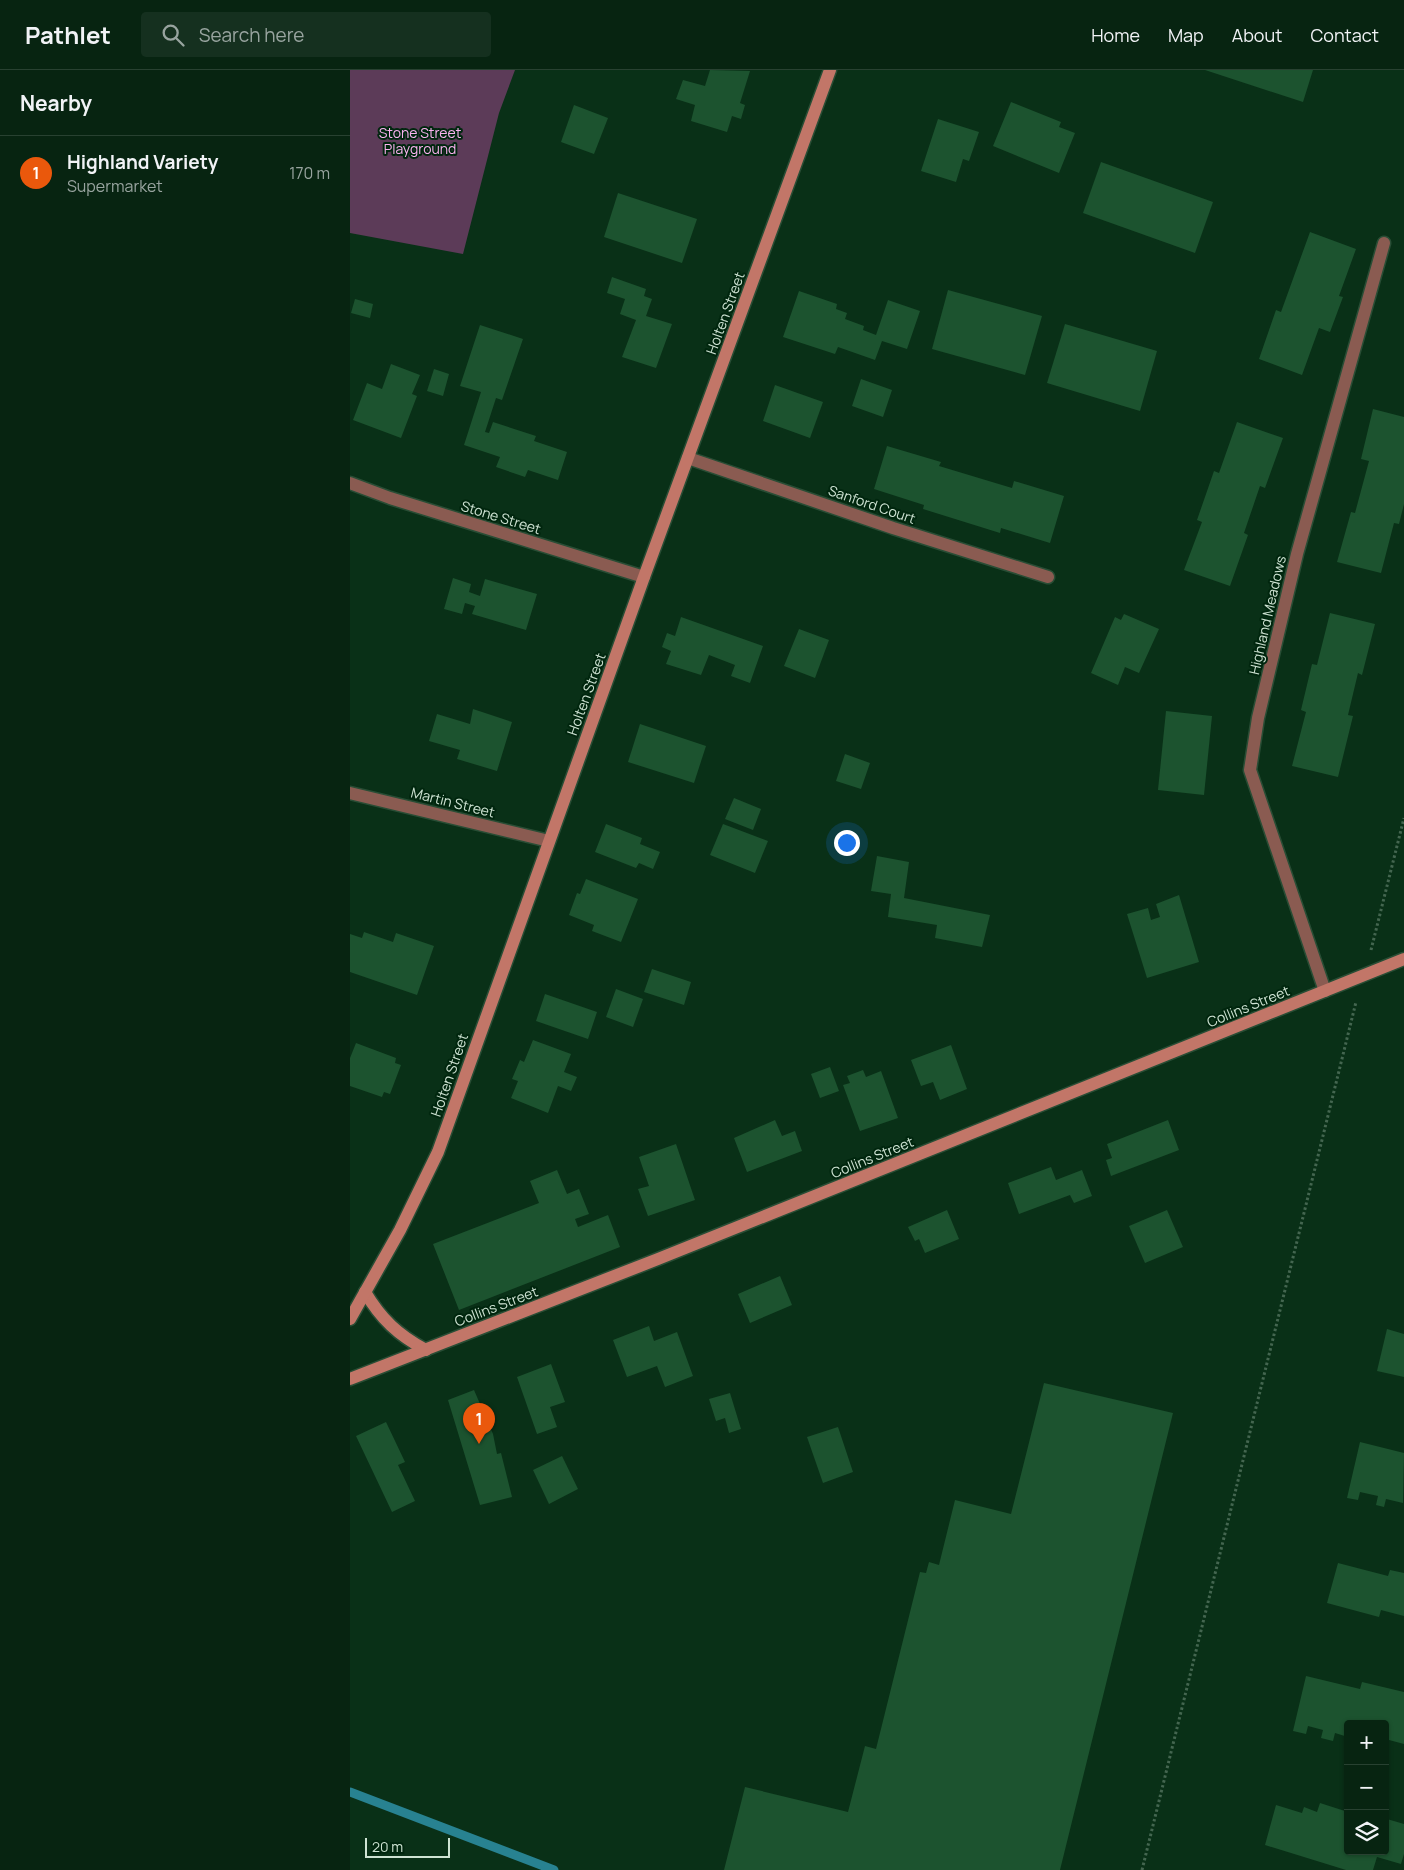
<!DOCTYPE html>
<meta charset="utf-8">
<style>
body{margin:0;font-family:Manrope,sans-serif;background:#15301f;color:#f1f3f6}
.controls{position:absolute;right:15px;bottom:15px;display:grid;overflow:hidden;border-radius:5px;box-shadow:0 1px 4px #0004}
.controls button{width:45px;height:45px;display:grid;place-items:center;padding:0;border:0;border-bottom:1px solid #284131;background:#072411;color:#f1f3f6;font:25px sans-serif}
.scale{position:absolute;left:15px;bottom:12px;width:85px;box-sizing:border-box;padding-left:5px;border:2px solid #cee3d3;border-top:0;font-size:14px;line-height:18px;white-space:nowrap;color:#cee3d3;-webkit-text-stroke:4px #00260e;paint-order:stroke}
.you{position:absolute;left:496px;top:772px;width:18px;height:18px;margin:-12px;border:4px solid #fff;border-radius:50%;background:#1a73e8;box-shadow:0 0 0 8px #1a73e833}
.badge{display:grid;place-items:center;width:32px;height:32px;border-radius:50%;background:#ea580c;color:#fff;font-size:16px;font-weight:700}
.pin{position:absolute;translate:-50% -41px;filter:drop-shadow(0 1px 2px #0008)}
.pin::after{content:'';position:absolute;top:26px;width:18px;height:15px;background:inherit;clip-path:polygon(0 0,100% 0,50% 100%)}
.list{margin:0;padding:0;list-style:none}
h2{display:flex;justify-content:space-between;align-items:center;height:65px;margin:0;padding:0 20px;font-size:21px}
h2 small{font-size:16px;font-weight:400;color:#98a49f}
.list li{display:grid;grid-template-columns:32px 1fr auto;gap:15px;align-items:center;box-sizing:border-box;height:75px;padding:0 20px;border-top:1px solid #284131}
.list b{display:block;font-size:19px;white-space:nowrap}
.list p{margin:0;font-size:16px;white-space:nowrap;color:#98a49f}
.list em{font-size:16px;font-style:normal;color:#98a49f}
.icon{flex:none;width:28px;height:28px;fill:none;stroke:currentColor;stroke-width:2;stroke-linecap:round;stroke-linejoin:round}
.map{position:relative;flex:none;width:1054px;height:1800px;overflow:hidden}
header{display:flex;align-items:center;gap:30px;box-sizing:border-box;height:70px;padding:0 25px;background:#072411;border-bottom:1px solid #284131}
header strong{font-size:24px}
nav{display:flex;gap:28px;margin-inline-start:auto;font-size:18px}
.search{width:350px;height:45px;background:#15301f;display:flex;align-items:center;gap:12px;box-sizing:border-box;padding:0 18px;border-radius:5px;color:#98a49f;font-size:19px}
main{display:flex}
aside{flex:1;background:#072411}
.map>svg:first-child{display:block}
</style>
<header>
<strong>Pathlet</strong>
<div class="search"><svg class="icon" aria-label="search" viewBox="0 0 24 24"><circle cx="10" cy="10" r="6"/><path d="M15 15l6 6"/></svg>Search here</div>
<nav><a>Home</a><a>Map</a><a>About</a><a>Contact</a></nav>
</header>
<main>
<aside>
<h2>Nearby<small></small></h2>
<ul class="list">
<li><span class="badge">1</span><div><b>Highland Variety</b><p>Supermarket</p></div><em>170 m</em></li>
</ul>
</aside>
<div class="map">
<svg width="1054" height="1800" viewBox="0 0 1054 1800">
<rect width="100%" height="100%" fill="#093017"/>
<path fill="#5c3b58" d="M0,0H165L149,43L113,184L0,163Z"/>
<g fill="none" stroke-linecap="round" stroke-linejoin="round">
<path stroke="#288291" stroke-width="9" d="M0,1722L204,1800"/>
</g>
<g fill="#1c532f">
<path d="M360,0L400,1L390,33L395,35L391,49L382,46L377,62L341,51L345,35L326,29L333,10L355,16Z"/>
<path d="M855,0H963L953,32Z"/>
<path d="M661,32L711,52L709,57L725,63L709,103L643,76Z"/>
<path d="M224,35L258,48L244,84L211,72Z"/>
<path d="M588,49L629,62L619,91L613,89L606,112L571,101Z"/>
<path d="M751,92L863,132L845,183L733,143Z"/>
<path d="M268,123L347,149L332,193L254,167Z"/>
<path d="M960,162L1006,179L989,226L993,227L980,262L969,258L952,305L909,289L926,240L931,242Z"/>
<path d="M262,207L296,219L294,226L302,229L296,246L322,254L306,298L272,287L286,250L270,244L275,229L257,223Z"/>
<path d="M598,220L692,246L675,305L582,279Z"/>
<path d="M449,221L487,234L486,239L497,243L495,249L514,256L513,260L526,265L538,230L570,241L557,279L532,271L525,290L488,277L485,284L433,267Z"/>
<path d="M5,229L23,234L20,248L1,243Z"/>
<path d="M715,254L807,281L790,341L697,313Z"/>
<path d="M130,255L173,269L152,330L146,328L135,362L139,363L143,352L186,366L184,371L217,382L208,410L178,400L175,407L146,397L150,387L114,375L131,322L110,316Z"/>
<path d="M41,294L70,305L62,324L67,326L51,368L3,350L17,313L32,319Z"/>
<path d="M84,299L99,304L93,326L77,321Z"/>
<path d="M511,309L542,320L533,347L502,336Z"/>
<path d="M425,315L473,332L460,368L413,351Z"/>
<path d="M1023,339L1054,347V434L1049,454L1044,453L1031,503L987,492L1001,442L1005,443L1019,391L1011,389Z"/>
<path d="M887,352L933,368L915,418L910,416L894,463L898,465L880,516L834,500L852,452L847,450L864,401L869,403Z"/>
<path d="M537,376L591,392L589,396L662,418L664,411L714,426L700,473L651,458L650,463L573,439L574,435L524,419Z"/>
<path d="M103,508L121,514L119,522L130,526L135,509L187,524L176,560L122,544L125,536L115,533L112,544L94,539Z"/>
<path d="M980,543L1025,554L1012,605L1008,603L998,645L1003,646L988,707L942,696L956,642L951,640L962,594L967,595Z"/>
<path d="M774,544L809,559L789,603L775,597L768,615L741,603L765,547L771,550Z"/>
<path d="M331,547L413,576L400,613L381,606L385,595L359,585L351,605L316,594L321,581L312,577L317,563L325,566Z"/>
<path d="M449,559L479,570L465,608L434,596Z"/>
<path d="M123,639L162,652L147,701L107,689L110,680L79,671L87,644L120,654Z"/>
<path d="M816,641L862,646L854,725L808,720Z"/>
<path d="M290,654L356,676L344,713L278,692Z"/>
<path d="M495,684L520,693L511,719L486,711Z"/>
<path d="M384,728L411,739L403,760L375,749Z"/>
<path d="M256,754L292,768L290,774L310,782L303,799L289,793L286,798L245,782Z"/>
<path d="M373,754L418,771L405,803L360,785Z"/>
<path d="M527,786L559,792L554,828L640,845L632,877L585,868L587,855L538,847L541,824L521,821Z"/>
<path d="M236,809L288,829L271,872L242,861L244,855L219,845L227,823L230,824Z"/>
<path d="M829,825L849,892L797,908L777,844L798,838L801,850L810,847L806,834Z"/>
<path d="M14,862L43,872L46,863L84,876L67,925L0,902V864L12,868Z"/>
<path d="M302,899L341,912L334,935L294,922Z"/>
<path d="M266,919L293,929L283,957L256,947Z"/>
<path d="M195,924L247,942L238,969L186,951Z"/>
<path d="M183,970L221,984L214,1002L227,1007L221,1021L208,1016L198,1043L161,1028L168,1011L162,1009L170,990L174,992Z"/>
<path d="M6,973L46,988L45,993L51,995L40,1024L34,1022L32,1027L0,1016V988Z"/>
<path d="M601,975L617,1019L590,1030L583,1012L571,1016L561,990Z"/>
<path d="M480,997L489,1021L470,1028L461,1004Z"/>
<path d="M513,1000L516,1007L531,1001L548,1048L510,1061L493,1015L500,1013L497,1006Z"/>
<path d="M425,1050L432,1066L445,1061L452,1081L397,1102L384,1068Z"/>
<path d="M818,1050L829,1080L761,1106L756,1090L762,1088L757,1074Z"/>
<path d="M326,1074L345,1130L298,1146L288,1119L299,1116L289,1087Z"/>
<path d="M701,1097L706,1110L732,1100L742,1126L724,1133L720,1125L669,1144L658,1113Z"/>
<path d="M207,1100L217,1124L229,1119L239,1144L225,1149L228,1157L258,1145L270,1177L109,1240L83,1174L189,1133L180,1111Z"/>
<path d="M597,1140L609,1169L575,1183L569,1169L565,1171L558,1157Z"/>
<path d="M817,1140L833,1177L795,1193L779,1156Z"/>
<path d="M430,1206L442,1235L400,1253L388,1224Z"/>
<path d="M299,1256L304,1271L327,1262L343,1306L315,1317L307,1296L277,1307L263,1270Z"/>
<path d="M1037,1259L1054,1264V1307L1027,1301Z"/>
<path d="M201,1294L215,1332L200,1337L207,1357L187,1364L167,1307Z"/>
<path d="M694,1313L823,1343L710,1800H374L395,1717L498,1742L515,1676L526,1679L570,1502L576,1503L579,1492L589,1495L605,1430L661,1444Z"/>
<path d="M124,1320L143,1364L147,1384L151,1383L162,1427L130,1435L98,1330Z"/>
<path d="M380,1323L391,1359L379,1363L375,1348L366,1351L359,1329Z"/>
<path d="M36,1352L55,1392L48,1395L65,1431L42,1442L6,1366Z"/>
<path d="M488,1357L503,1402L473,1413L457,1367Z"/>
<path d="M1010,1372L1054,1383L1053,1433L1036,1429L1034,1437L1026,1435L1028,1426L1010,1422L1008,1430L997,1428Z"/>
<path d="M212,1386L228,1419L199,1434L183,1400Z"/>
<path d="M988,1493L1038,1506L1040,1500L1054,1503V1546L1031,1540L1029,1547L977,1533Z"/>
<path d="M956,1606L1010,1619L1012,1612L1054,1622V1674L1039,1670L1035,1677V1654H998V1667L985,1663L983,1671L971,1668L973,1660L958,1656L956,1664L943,1661Z"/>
<path d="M970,1733L998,1742V1781H1035L1037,1749L1054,1754V1784L1051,1794L1027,1787L1023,1800H996L915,1775L926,1735L952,1743L954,1737L967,1742Z"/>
</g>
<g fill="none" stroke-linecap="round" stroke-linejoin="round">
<defs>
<g id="minor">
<path d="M338,388L543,458L698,507"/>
<path d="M0,413L40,428L294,507"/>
<path d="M0,723L199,771"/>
<path d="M975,921L900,700L908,648L947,484L1034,173"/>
</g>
<g id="secondary">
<path d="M15,1222C31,1249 48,1265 76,1280"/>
<path d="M0,1249L50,1160L88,1082L294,507L480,0"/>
<path d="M0,1309L308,1189L1054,889"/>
</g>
</defs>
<use href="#minor" stroke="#294d35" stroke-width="15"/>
<use href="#secondary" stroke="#294d35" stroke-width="15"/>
<g stroke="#446650" stroke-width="3" stroke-dasharray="2.5 2.5" stroke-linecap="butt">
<path d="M1021,880L1054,748"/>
<path d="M792,1800L1006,932"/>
</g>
<use href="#minor" stroke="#8a5b51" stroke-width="12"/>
<use href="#secondary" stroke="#c27668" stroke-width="12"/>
</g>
<g text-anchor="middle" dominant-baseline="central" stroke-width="4" stroke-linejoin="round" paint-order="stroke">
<g font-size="14" fill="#fab2f0" stroke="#00260e">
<text x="70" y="62">Stone Street<tspan x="70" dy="16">Playground</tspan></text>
</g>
<g font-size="14" fill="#cee3d3" stroke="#00260e">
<text transform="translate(375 243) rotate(-70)">Holten Street</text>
<text transform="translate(522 434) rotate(19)">Sanford Court</text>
<text transform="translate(151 447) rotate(17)">Stone Street</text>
<text transform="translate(917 545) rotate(-77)">Highland Meadows</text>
<text transform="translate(236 624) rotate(-70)">Holten Street</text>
<text transform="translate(103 732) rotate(14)">Martin Street</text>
<text transform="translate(898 936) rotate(-22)">Collins Street</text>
<text transform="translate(99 1005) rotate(-71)">Holten Street</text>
<text transform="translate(522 1087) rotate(-22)">Collins Street</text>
<text transform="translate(146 1236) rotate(-21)">Collins Street</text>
</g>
</g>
</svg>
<div class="controls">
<button>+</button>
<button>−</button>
<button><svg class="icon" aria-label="layers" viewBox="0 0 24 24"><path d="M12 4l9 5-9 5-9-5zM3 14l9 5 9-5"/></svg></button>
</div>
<div class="scale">20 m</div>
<div class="you"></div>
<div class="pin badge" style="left:129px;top:1374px">1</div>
</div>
</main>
